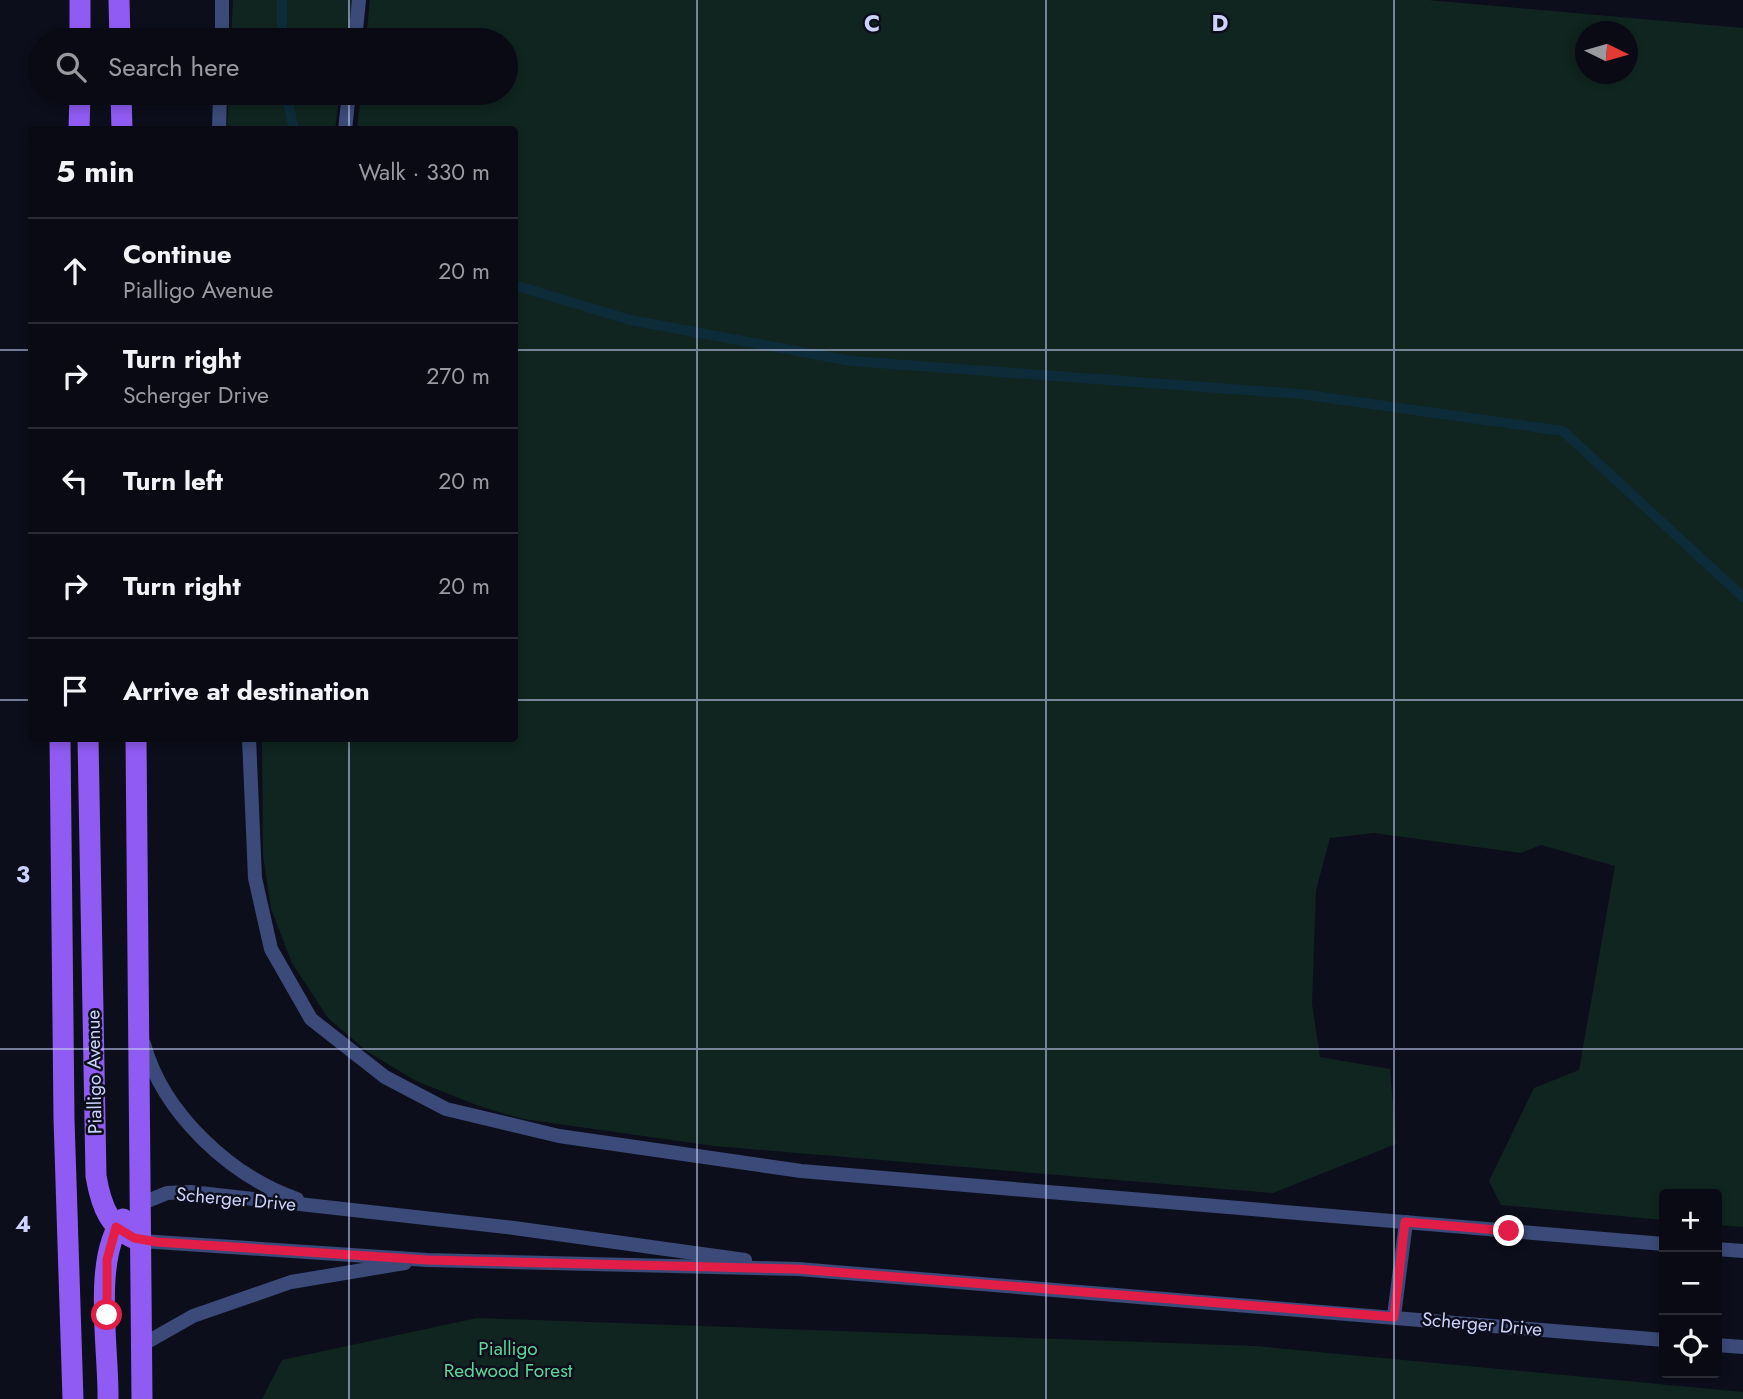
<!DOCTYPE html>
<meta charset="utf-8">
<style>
body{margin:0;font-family:Jost,sans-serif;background:#181822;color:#f1f3f6}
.controls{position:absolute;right:21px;bottom:21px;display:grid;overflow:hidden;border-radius:7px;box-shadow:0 4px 10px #0003}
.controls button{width:63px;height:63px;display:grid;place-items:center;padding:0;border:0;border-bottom:2px solid #2a2b34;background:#0a0a15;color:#f1f3f6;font:35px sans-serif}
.compass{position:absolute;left:1575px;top:21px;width:63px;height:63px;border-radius:50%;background:#0a0a15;box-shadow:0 4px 10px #0003;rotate:95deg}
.stop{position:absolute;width:21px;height:21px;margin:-16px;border:5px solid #e11d48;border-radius:50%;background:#fff}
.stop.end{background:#e11d48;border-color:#fff;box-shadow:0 2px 7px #0008}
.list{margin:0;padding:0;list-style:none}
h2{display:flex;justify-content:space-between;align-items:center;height:91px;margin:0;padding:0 28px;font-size:30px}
h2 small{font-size:23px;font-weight:400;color:#999aa0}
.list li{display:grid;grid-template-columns:46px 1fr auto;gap:21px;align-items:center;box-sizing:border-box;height:105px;padding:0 28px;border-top:2px solid #2a2b34}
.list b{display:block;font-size:26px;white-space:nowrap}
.list p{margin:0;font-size:23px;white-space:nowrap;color:#999aa0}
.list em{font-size:23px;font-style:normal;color:#999aa0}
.icon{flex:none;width:38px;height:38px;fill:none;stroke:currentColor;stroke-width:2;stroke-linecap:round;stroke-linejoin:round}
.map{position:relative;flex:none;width:1743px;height:1399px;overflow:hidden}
.search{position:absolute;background:#0a0a15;box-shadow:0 4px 10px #0003;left:28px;top:28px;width:490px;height:77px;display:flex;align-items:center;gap:18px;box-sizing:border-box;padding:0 24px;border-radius:38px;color:#999aa0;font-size:26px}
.panel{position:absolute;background:#0a0a15;box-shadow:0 4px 10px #0003;left:28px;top:126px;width:490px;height:616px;border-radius:7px}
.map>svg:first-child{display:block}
</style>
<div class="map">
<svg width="1743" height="1399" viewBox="0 0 1743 1399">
<rect width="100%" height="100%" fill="#0d0e1c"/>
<g fill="#10251f" fill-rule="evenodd">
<path d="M233,0H353L347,40H231Z"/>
<path d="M370,0H1428L1743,28V1227L1717,1225V1194H1664V1220L1501,1205L1489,1181L1534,1088L1579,1070L1615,866L1541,845L1521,853L1374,833L1330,838L1316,890L1312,1004L1320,1057L1390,1069L1396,1144L1273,1193L714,1146L523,1119L479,1106L416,1081L368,1052L328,1018L292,963L271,909L263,855L262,739L514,738V130L357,129L361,93H506V40H366ZM1586,32H1628V74H1586Z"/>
<path d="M229,93H340L335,129H227Z"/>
<path d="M477,1318L1255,1346L1743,1392V1399H262L282,1360Z"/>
</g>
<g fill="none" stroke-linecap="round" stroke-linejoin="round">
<g stroke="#0e2b3a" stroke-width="10">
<path d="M282,40V0"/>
<path d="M286,93L294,130"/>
<path d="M514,285L630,320L851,361L1300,394L1563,431L1743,597"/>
</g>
<g stroke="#3b4a78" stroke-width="14">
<path d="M222,40V0"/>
<path d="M355,40L359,0"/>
<path d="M219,130L220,93"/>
<path d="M345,130L349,93"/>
<path d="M249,738L255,878L271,949L311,1019L385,1077L446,1109L559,1136L801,1171L1664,1244"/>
<path d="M1717,1249L1743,1251"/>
<path d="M1394,1316L1406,1222"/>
</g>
<g stroke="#3b4a78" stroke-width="14">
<path d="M144,1044C163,1113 230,1176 297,1199"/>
<path d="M140,1204L167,1193L191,1192L514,1228L745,1260"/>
<path d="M141,1241L427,1260L798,1269L1664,1340"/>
<path d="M142,1345L193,1316L291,1282L405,1263"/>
<path d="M1717,1345L1743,1347"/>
</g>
<g stroke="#905bf3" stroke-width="21">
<path d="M80,0V40"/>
<path d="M119,0L120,40"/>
<path d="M121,93L122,130"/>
<path d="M79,130L80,93"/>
<path d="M60,738L64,1119L73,1399"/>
<path d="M88,738L96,1176C101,1206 110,1231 141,1241"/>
<path d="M136,738L142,1399"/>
<path d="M108,1399C109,1350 92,1258 123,1219"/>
</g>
</g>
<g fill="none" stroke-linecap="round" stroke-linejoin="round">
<path stroke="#e11d48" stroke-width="9" d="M107,1315V1260L116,1227L134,1238L157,1242L428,1260L797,1269L1394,1317L1405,1222L1509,1231"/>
</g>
<path fill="none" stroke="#ccd3fb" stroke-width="2" stroke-opacity="0.55" d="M349,0V40M697,0V1399M1046,0V1399M1394,0V1399M349,93V130M0,350H32M514,350H1743M0,700H32M514,700H1743M349,738V1399M0,1049H1743"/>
<g text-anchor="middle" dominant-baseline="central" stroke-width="5" stroke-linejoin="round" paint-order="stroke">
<g font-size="19" fill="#ccd3fb" stroke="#0d0e1c">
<text transform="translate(94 1072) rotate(-91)">Pialligo Avenue</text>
<text transform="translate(236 1199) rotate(5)">Scherger Drive</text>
<text transform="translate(1482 1324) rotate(5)">Scherger Drive</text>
</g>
<g font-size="19" fill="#5ed596" stroke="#0d0e1c">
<text x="508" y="1348">Pialligo<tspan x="508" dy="22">Redwood Forest</tspan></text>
</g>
</g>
<g font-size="23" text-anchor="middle" font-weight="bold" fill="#ccd3fb" stroke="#0d0e1c" stroke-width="5" stroke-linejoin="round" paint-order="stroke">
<text x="872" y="31">C</text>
<text x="1220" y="31">D</text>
<text x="23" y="882">3</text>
<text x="23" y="1232">4</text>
</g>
</svg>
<div class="controls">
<button>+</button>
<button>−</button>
<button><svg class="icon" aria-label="locate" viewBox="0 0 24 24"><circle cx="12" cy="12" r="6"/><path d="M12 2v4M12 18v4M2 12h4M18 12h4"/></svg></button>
</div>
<svg class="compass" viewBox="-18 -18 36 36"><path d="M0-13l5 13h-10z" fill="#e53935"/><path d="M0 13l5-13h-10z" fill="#999aa0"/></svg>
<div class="stop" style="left:107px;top:1315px"></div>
<div class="stop end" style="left:1509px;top:1231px"></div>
<div class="search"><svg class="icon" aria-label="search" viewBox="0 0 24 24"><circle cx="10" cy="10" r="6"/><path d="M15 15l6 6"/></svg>Search here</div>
<section class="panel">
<h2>5 min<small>Walk · 330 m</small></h2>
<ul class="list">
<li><svg class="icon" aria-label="ahead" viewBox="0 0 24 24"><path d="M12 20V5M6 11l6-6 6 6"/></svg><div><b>Continue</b><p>Pialligo Avenue</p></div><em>20 m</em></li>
<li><svg class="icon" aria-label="right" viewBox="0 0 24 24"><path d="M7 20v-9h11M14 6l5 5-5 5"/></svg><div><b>Turn right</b><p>Scherger Drive</p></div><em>270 m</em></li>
<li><svg class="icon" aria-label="left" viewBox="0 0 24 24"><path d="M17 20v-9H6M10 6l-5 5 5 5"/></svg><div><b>Turn left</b></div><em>20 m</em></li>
<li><svg class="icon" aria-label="right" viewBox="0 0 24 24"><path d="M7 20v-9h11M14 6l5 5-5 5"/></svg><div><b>Turn right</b></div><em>20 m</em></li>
<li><svg class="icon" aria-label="arrive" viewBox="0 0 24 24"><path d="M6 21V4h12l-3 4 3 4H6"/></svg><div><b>Arrive at destination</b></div></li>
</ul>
</section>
</div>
